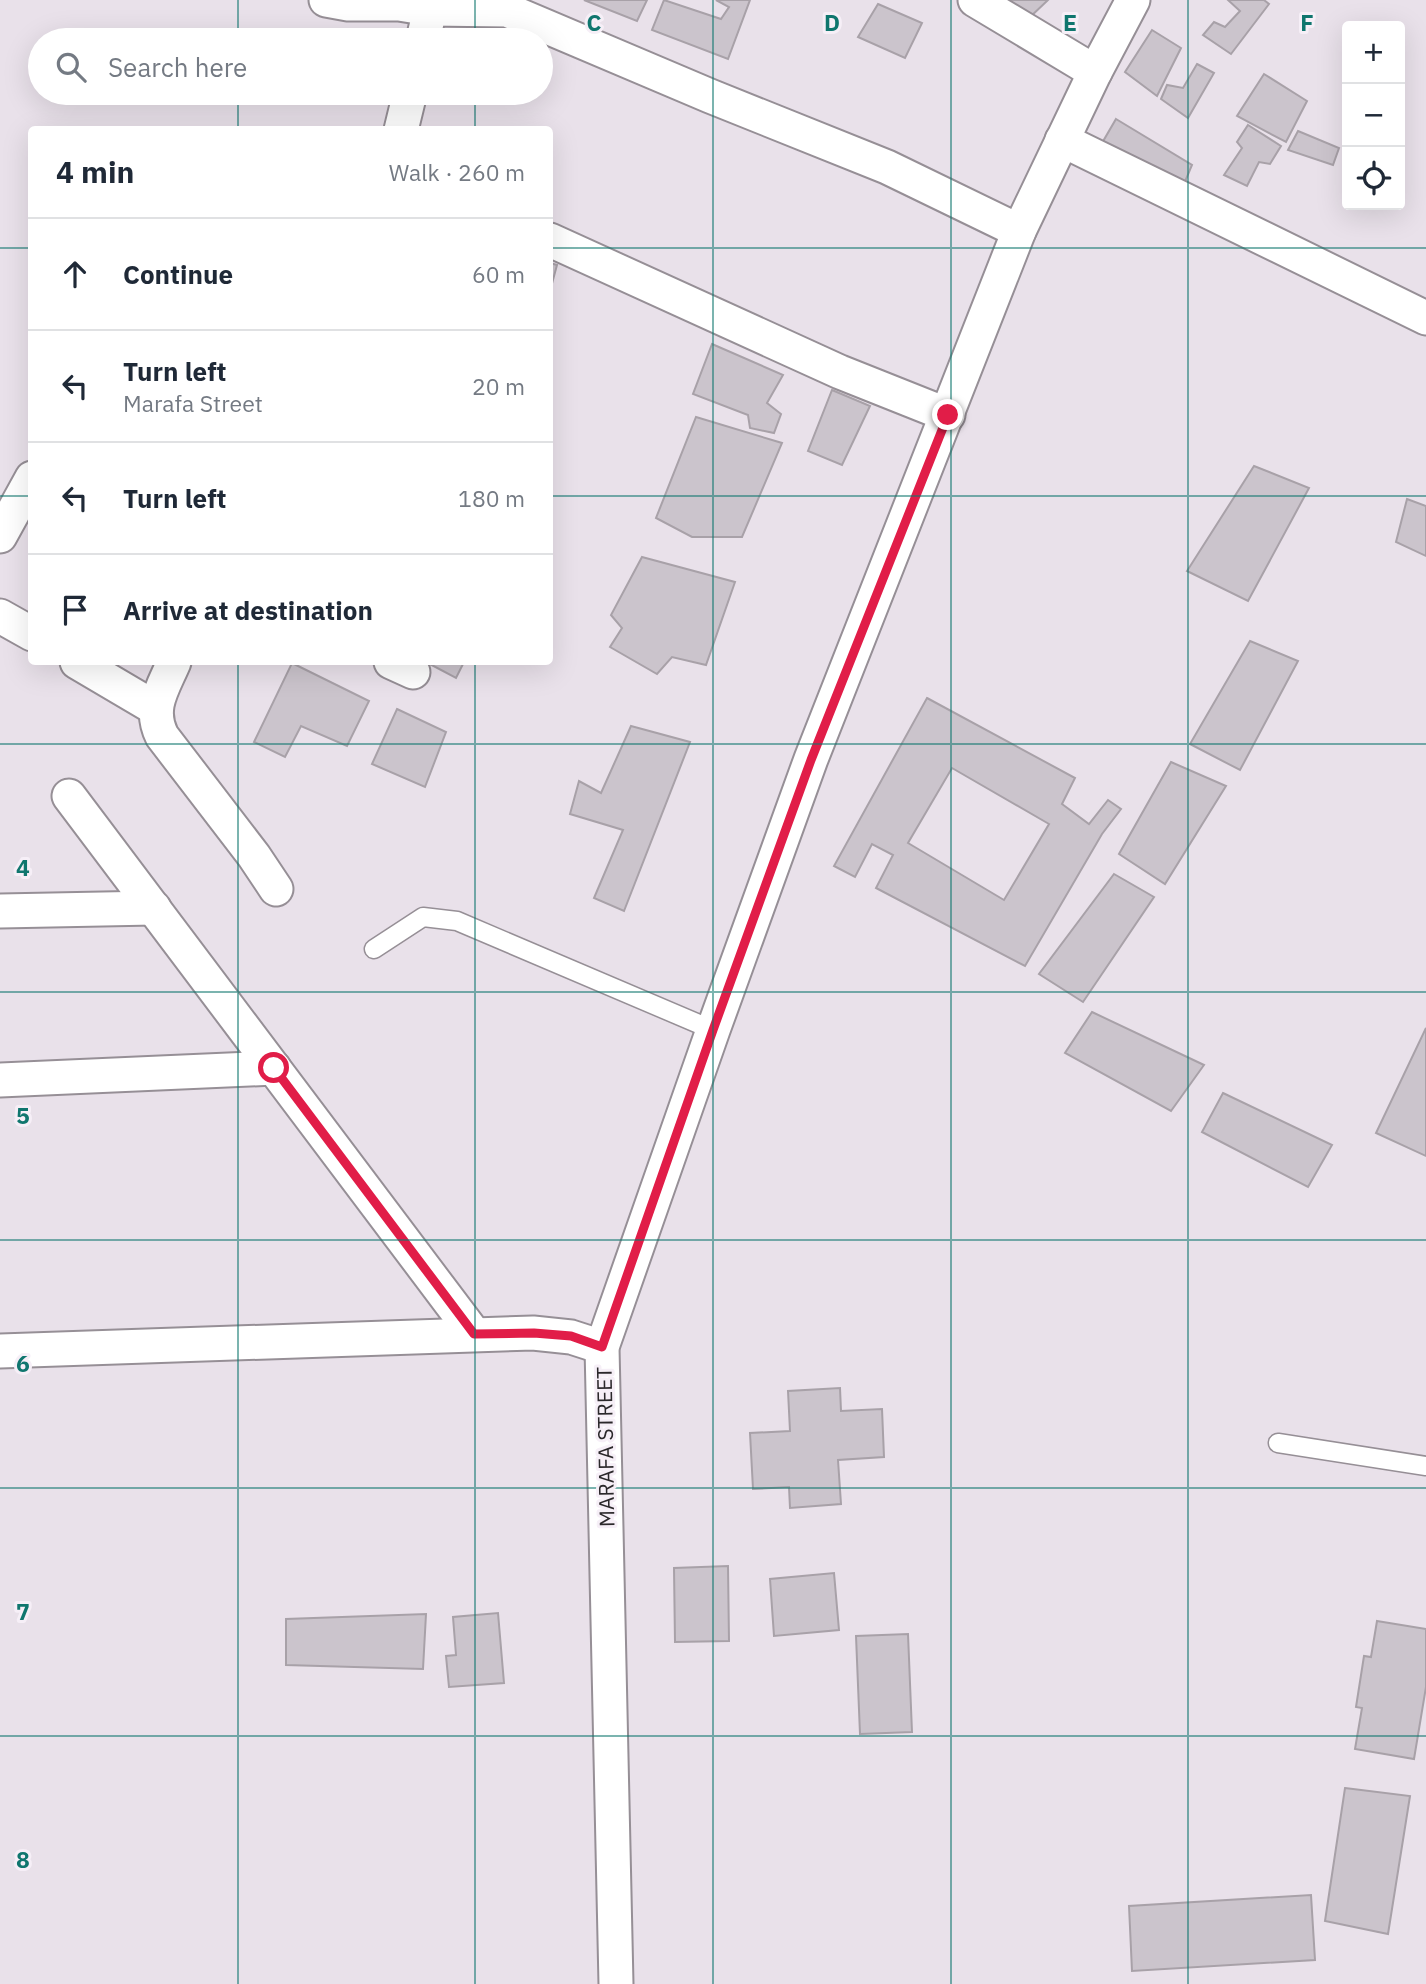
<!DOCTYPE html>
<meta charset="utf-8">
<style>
body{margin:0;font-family:"IBM Plex Sans",sans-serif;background:#f6f6f7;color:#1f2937}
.controls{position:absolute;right:21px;top:21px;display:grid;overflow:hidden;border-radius:7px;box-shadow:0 7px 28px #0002}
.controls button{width:63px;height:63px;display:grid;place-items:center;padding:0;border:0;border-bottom:2px solid #e0e1e3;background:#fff;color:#1f2937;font:35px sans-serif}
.stop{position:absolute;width:21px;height:21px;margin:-16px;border:5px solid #e11d48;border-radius:50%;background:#fff}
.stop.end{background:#e11d48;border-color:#fff;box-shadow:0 2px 7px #0008}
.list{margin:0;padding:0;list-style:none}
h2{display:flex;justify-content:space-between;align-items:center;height:91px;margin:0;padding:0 28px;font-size:30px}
h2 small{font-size:23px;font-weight:400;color:#747a83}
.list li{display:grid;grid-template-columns:46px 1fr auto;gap:21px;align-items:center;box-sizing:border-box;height:112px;padding:0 28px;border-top:2px solid #e0e1e3}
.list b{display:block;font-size:26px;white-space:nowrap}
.list p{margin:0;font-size:23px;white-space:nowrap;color:#747a83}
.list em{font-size:23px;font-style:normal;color:#747a83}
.icon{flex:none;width:38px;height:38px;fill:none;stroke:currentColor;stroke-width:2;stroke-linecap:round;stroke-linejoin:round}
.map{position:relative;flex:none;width:1426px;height:1984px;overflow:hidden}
.search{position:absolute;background:#fff;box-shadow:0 7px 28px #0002;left:28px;top:28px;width:525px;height:77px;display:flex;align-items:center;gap:18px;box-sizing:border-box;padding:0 24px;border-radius:38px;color:#747a83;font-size:26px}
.panel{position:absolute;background:#fff;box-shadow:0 7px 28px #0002;left:28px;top:126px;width:525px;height:539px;border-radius:7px}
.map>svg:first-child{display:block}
</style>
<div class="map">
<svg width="1426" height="1984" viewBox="0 0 1426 1984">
<rect width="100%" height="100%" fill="#e9e1ea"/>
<g fill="#cbc4cc" stroke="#a8a1a8" stroke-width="2" fill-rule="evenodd">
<path d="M584,0H647L637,21Z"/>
<path d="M664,0L721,19L729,7L716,0H750L728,59L652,30Z"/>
<path d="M983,0H1048L1029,18Z"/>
<path d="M1228,0H1264L1269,4L1231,54L1203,35L1214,22L1225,27L1240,11Z"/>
<path d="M878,4L922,23L905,58L858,37Z"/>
<path d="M1152,30L1181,48L1157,96L1125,72Z"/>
<path d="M1197,64L1214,73L1188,118L1161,99L1167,85L1183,88Z"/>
<path d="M1264,74L1307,101L1286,142L1237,116Z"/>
<path d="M1116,119L1192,165L1179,196L1098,150Z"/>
<path d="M1248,125L1281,146L1270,164L1259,162L1247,186L1224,175L1242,148L1237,142Z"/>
<path d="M1298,131L1339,148L1333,165L1288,150Z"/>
<path d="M550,263L557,265L550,291Z"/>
<path d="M712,344L783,375L767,403L781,414L774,433L750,428L748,415L693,394Z"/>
<path d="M832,390L870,406L842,465L808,451Z"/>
<path d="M696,417L782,443L742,537H692L656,518Z"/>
<path d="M1254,466L1309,488L1248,601L1187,571Z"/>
<path d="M1407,499L1426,506V556L1396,542Z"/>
<path d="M642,557L735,582L706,665L672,657L657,674L610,647L622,628L611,615Z"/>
<path d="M1250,641L1298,661L1240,770L1190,744Z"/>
<path d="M426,662H464L456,678Z"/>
<path d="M292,663L369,701L347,746L301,726L285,757L254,742Z"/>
<path d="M927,698L1075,778L1062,804L1089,824L1108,800L1121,809L1102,834L1025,966L876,888L893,855L872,844L855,877L834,866ZM952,768L1049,824L1004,900L908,843Z"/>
<path d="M397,709L446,732L425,787L372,764Z"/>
<path d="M631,726L690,742L624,911L594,898L623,830L570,814L579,781L601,793Z"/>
<path d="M1171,762L1226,786L1165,884L1119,854Z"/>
<path d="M1114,874L1154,897L1083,1002L1039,974Z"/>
<path d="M1092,1012L1204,1065L1171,1111L1065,1053Z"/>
<path d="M1426,1028V1156L1376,1133Z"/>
<path d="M1223,1093L1332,1145L1308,1187L1202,1132Z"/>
<path d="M840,1388L841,1411L882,1409L884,1457L838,1460L841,1504L790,1508L789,1487L753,1489L750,1433L790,1431L788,1391Z"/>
<path d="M728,1566L729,1641L675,1642L674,1568Z"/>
<path d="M834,1573L839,1630L774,1636L770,1579Z"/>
<path d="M498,1613L504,1683L449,1687L446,1656L456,1655L453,1617Z"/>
<path d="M426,1614L423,1669L286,1665V1619Z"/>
<path d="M1377,1621L1426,1629V1687L1414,1759L1355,1749L1362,1708L1356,1707L1364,1656L1371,1657Z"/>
<path d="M908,1634L912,1732L860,1734L856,1636Z"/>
<path d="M1345,1788L1410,1796L1388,1934L1325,1921Z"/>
<path d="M1311,1895L1315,1960L1132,1971L1129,1906Z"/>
</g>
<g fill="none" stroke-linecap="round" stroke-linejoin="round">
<defs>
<g id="service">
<path d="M374,949L423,917L457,921L713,1030"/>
<path d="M1278,1443L1426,1466"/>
</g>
<g id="minor">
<path d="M326,0L348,4H399L430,9L507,10L710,96L887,167L1019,231"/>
<path d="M975,0L1095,72"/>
<path d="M423,40L430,9"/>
<path d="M401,130L410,93"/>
<path d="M1062,140L1426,318"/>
<path d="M550,240L840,372L948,415"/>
<path d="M0,536L32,478"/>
<path d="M0,616L32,634"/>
<path d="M77,662L155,708"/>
<path d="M174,662C163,688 148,708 162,736L254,856L276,889"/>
<path d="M391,662L413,672"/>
<path d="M69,796L474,1334"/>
<path d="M0,911L154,908"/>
<path d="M0,1080L274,1068"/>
<path d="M0,1351L533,1333L571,1337L602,1347"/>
<path d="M616,1984L602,1347L713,1030L811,759L1019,231L1095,72L1133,0"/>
</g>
</defs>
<use href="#service" stroke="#968f96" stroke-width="21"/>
<use href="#minor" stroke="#968f96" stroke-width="37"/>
<use href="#service" stroke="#fff" stroke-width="18"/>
<use href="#minor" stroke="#fff" stroke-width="33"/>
</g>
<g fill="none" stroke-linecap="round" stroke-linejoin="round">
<path stroke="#e11d48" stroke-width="9" d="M274,1068L474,1334L534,1333L571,1336L602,1347L713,1030L811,760L948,415"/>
</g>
<path fill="none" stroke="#0f766e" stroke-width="2" stroke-opacity="0.55" d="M238,0V40M475,0V40M713,0V1984M951,0V1984M1188,0V1984M238,93V130M475,93V130M0,248H32M550,248H1426M0,496H32M550,496H1426M238,662V1984M475,662V1984M0,744H1426M0,992H1426M0,1240H1426M0,1488H1426M0,1736H1426"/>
<g text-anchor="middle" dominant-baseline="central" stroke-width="6" stroke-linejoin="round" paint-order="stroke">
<g font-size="21" fill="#2b282b" stroke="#f6eff7">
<text transform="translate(605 1447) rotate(-91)">MARAFA STREET</text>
</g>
</g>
<g font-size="23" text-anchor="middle" font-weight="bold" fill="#0f766e" stroke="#f6eff7" stroke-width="6" stroke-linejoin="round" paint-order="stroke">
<text x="594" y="31">C</text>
<text x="832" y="31">D</text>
<text x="1070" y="31">E</text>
<text x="1307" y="31">F</text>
<text x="23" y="876">4</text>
<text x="23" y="1124">5</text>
<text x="23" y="1372">6</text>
<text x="23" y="1620">7</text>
<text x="23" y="1868">8</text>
</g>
</svg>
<div class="controls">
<button>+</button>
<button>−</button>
<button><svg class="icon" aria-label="locate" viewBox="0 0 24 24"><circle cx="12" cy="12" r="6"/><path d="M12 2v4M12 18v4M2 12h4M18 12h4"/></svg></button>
</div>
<div class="stop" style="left:274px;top:1068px"></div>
<div class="stop end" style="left:948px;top:415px"></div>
<div class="search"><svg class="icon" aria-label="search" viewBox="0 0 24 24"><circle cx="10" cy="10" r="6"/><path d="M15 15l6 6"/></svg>Search here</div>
<section class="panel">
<h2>4 min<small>Walk · 260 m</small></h2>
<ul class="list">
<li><svg class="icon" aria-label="ahead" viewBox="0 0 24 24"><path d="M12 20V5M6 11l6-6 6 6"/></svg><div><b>Continue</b></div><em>60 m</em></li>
<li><svg class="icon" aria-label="left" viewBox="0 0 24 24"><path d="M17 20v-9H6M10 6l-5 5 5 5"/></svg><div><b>Turn left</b><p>Marafa Street</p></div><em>20 m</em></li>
<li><svg class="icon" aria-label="left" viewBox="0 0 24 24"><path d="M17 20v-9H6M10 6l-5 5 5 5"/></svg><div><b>Turn left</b></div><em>180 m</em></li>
<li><svg class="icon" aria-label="arrive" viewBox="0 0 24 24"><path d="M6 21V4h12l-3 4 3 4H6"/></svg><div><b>Arrive at destination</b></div></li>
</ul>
</section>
</div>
